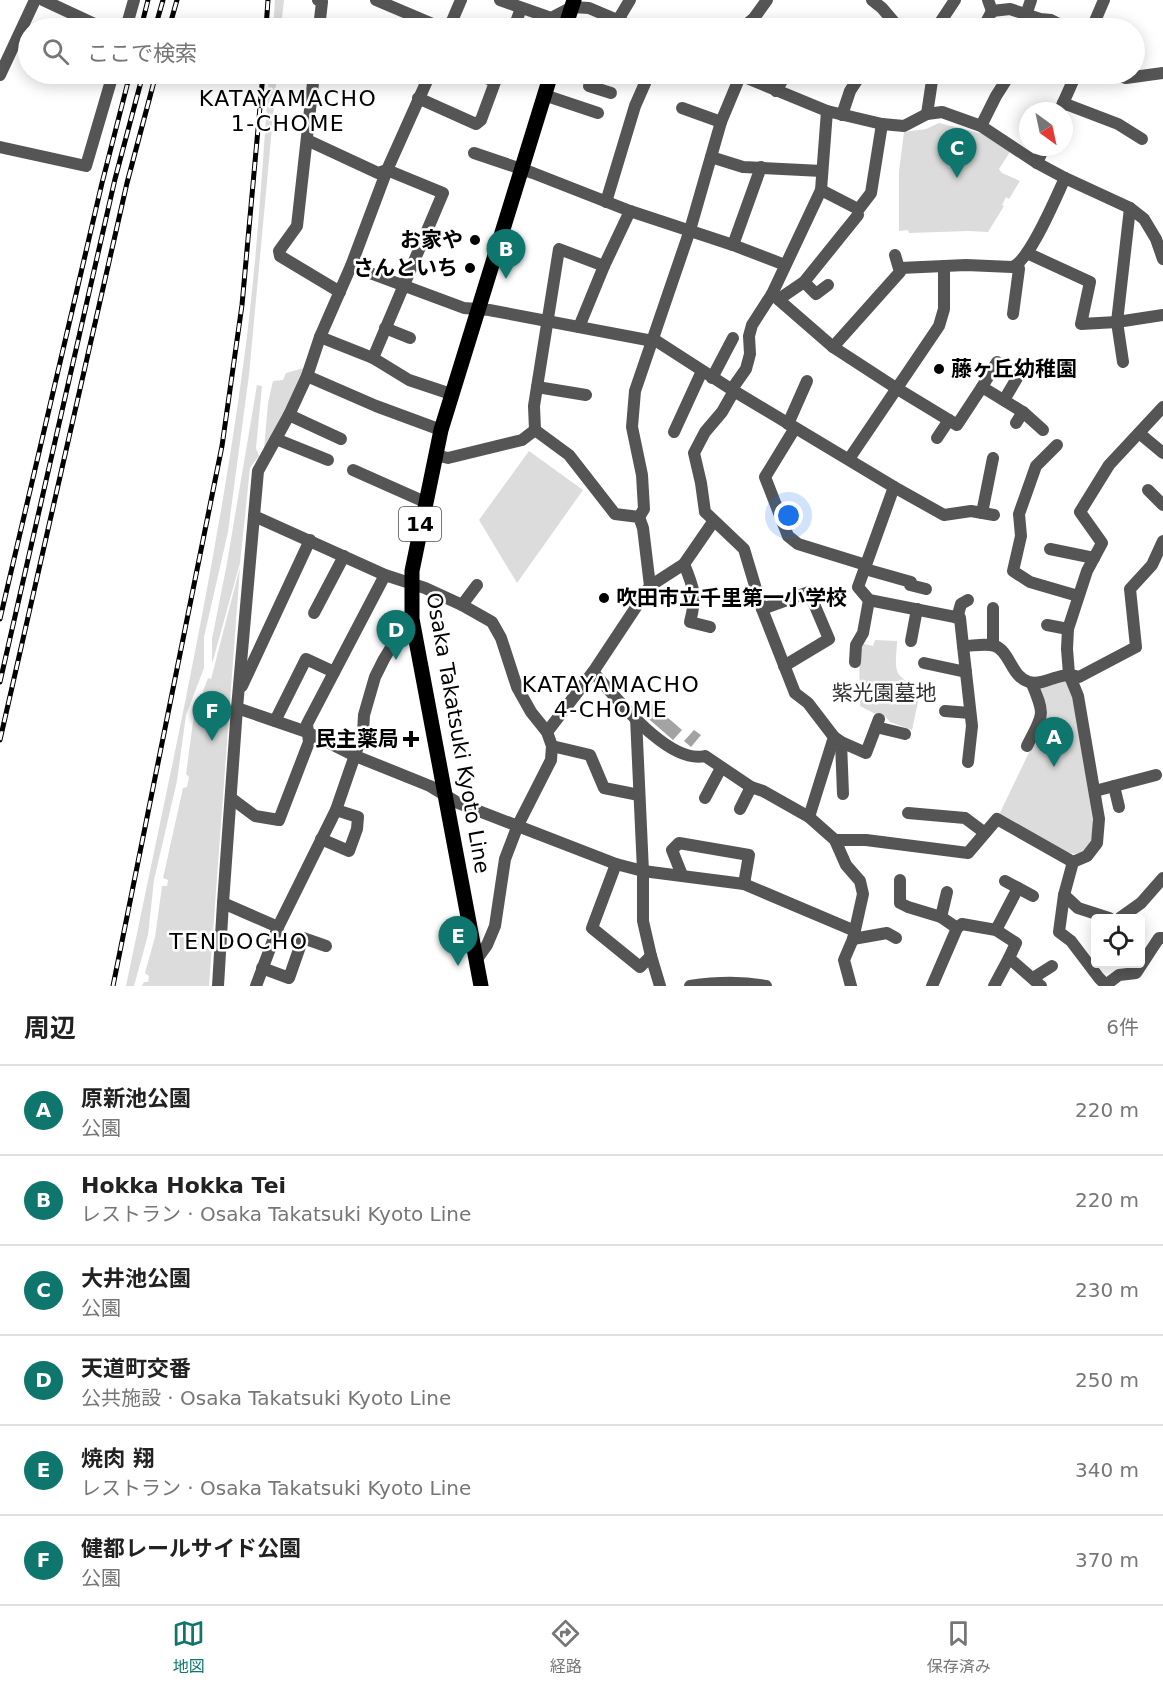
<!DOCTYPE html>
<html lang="ja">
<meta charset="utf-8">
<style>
body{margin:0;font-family:"DejaVu Sans","Noto Sans JP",sans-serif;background:#f6f6f6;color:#222}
.controls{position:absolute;right:18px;bottom:18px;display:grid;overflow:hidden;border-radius:6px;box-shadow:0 3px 15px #0003}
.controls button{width:54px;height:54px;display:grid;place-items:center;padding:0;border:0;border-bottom:2px solid #e0e0e0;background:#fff;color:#222;font:30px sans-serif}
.compass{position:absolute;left:1019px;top:102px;width:54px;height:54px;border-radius:50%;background:#fff;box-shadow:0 3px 15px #0003;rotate:147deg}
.you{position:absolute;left:789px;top:516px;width:21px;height:21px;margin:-15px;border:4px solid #fff;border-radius:50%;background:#1a73e8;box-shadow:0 0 0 9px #1a73e833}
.badge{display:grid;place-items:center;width:39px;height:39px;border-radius:50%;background:#0f766e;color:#fff;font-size:20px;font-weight:700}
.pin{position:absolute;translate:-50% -50px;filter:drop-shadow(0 2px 3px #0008)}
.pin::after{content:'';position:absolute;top:32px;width:21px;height:18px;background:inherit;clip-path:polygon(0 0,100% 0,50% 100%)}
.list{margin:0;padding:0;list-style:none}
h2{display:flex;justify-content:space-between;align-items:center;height:78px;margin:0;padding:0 24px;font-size:26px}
h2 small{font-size:20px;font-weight:400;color:#767676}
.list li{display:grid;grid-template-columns:39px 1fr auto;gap:18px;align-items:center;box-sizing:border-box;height:90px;padding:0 24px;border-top:2px solid #e0e0e0}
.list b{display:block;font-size:22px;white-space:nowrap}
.list p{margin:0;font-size:20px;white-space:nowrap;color:#767676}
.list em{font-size:20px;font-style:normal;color:#767676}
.icon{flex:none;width:33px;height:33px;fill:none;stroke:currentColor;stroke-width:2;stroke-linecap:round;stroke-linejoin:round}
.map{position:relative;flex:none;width:1163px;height:986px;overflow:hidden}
.search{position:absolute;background:#fff;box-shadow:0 3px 15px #0003;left:18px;right:18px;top:18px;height:66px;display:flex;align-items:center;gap:15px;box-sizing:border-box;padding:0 21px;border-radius:33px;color:#767676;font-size:22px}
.sheet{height:618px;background:#fff}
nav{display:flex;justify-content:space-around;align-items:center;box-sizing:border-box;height:84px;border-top:2px solid #e0e0e0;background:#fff;font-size:16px;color:#767676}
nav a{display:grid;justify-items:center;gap:3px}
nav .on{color:#0f766e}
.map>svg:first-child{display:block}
</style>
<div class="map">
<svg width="1163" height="986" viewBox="0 0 1163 986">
<rect width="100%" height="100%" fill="#fff"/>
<g fill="#dcdcdc">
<path d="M275,0H284L281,28H273Z"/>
<path d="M269,74H277L249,375L228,532L204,637V668L186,715L177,781L154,880L148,935L134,986H126C168,783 214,580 242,374C256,275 262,174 269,74Z"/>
<path d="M939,123L988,135L1010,152L999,169L1002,173L1020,181L1009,199L1006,197L1002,205L1004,206L988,232L968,231L909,233L908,230L899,231V171L904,132L926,129Z"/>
<path d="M304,368C298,396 278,424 264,449L268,403L273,381L283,380L286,373Z"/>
<path d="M257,385L262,386L256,448L259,456L250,468L240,563L212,664V639L227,563Z"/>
<path d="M529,451L583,490L517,583L479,520Z"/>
<path d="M240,567L209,986H142L144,982H148L149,976L145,973L155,937L162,886H167L168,880L163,878L183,788L187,787L189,777L186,774L194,715L208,678L211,679Z"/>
<path d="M875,640L897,641C897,650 894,665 898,673C900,677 908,682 912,687V696L919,697L912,730L890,722L885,716L883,718L860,706L859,651L861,643L873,646Z"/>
<path d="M1068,680L1076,705L1093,824L1091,842L1084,852L1074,854L1065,852L999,815L1045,719L1047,708L1039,686Z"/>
</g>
<g fill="#a3a3a3">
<path d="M652,704L682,730L673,740L643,714Z"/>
<path d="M694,730L701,735L691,747L684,741Z"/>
</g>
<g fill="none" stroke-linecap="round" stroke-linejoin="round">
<g stroke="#555" stroke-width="12">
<path d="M43,0L103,28"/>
<path d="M318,0L322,2L319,28"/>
<path d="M376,0L442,28"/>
<path d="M500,0L551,18L572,7"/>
<path d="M872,0L882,8L899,28"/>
<path d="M988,0L992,11L1010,9L1040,19L1051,20L1067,28"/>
<path d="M1026,15L1031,0"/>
<path d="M618,20L630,0"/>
<path d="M748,23L754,18L767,0"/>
<path d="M126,28L134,0"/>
<path d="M449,28L461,0"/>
<path d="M514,28L521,8"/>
<path d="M938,28L939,24L955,0"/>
<path d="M983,28L992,11"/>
<path d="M1092,28L1104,0"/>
<path d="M314,74L297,226L279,251L280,256L340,292"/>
<path d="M430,74L387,170L351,266L320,337L307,376L289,415L258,471L254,516L385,575L425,588L462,605L492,622L501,638L517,687L531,712L547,732L552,746L551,760L518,825L505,859L495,926L487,945L477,959"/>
<path d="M474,74L495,81"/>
<path d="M1114,74L1126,78L1163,73"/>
<path d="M0,75L35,0"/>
<path d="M589,86L611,93"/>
<path d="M776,91L786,74"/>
<path d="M544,95L598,113"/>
<path d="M418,98L476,124L481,120L498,74"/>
<path d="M1063,103L1118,124L1142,139"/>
<path d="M682,108L721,122"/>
<path d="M1060,110L1076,74"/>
<path d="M927,114L933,74"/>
<path d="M842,115L850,91L861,74"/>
<path d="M981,126L996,96L1010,74"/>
<path d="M307,140L378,173L387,170L443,193L373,358"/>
<path d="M0,147L86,166L113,74"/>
<path d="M474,153L533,173L630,211L733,245L785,265"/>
<path d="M711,157L743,167L822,171"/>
<path d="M1037,163L1044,147"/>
<path d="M821,190L858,209"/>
<path d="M606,202L635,106L649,74"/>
<path d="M858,210L871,193L882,124"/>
<path d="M733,245L761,167"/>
<path d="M1027,253L1090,282L1081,324L1117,322L1163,315"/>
<path d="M351,266L464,308L489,310L658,342L734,391L894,487L858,587L869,600L960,618L963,646C973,646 986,643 995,646C1010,651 1011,677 1029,682C1044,687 1059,670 1079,677L1136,647L1130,589L1152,565L1163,541"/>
<path d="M900,268L966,265L1012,267C1030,261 1056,197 1065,178"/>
<path d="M804,282L816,294L828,285"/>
<path d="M772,294L752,325L749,336L750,354L746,369L734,386V391L722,412L705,432L694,453L701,483L705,512L744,549L762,609L795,693L808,703L834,737L809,817"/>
<path d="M779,299L804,282L858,215"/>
<path d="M1013,314L1019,269L1018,265"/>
<path d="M579,327L604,266"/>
<path d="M385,328L410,338"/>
<path d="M320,337L373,358L409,380L451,394"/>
<path d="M833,347L900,272L895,255"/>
<path d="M1123,362L1117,322L1130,208"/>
<path d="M307,376L376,406L441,430"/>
<path d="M712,378L733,338"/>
<path d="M537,387L586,395"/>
<path d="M982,387L997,362"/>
<path d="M1004,400L1020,373"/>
<path d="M289,415L341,439"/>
<path d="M1016,423L1023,412"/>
<path d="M788,424L807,381"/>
<path d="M795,428L765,477L788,536L798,544L866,565"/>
<path d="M535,430L569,455L615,514L639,517L643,528L650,586"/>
<path d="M1043,430L1023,412L982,387L957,425L896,388L833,347L772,294L821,190L827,111L882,124L904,126L927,114L942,112L981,126L1037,163L1065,178L1130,208L1144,219L1156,239L1163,259"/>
<path d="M674,432L702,371"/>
<path d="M1139,433L1163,453"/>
<path d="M937,438L949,420"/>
<path d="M276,439L328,460"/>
<path d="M1057,445L1036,466L1019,514L1021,536L1013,571L1030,582L1078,596"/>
<path d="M435,455L448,458L522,440L535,430L534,406L559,249L604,266L630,211"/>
<path d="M849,459L939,326L944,309V266"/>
<path d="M353,470L425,502"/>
<path d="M894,487L944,515L971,511L994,515"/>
<path d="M1148,490L1163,505"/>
<path d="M982,513L993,458"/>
<path d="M254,516L237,708L223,903L278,927"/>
<path d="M639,517L644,509L642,475L632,427L635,391L690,230L721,122L741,74"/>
<path d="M1050,549L1094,558"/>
<path d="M684,564C694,588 697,596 690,622L710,627"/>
<path d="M865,569L911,582L910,585L926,589"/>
<path d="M462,605L477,585"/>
<path d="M762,609L809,592L829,639L784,666"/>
<path d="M314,613L344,556"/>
<path d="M957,618L961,604L968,600"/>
<path d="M1047,625L1068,629"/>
<path d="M911,641L917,609"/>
<path d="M993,645V608"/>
<path d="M963,646L972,726L968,762"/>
<path d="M855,662L856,645L863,633L869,600"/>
<path d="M924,663L966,672"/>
<path d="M593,672C617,698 668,765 705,756L751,787L763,791L809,817L835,840L846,865L860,881L863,894L853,939L844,960L851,986"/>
<path d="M242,686L310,540"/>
<path d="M237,708L307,732L353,755L430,786L458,803L616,864L643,871L744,884L855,931"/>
<path d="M945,711L970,713"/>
<path d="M636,718L643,871V921L651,956L660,986"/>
<path d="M275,721L306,659L334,672"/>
<path d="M876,727L905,734"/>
<path d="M547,732L593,672L650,586L684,564L713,522"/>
<path d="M834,737L841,742L866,753L879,719"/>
<path d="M841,742L843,794"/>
<path d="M552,746L590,755L604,788L639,795"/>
<path d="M1027,746C1043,714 1046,717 1032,684"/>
<path d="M1114,786L1119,807"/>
<path d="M1095,791L1156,775"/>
<path d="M231,798L255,816L279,820L309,742L307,724L385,575"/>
<path d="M705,798L721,768"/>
<path d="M740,809L751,787"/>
<path d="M908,813L965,818L985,833"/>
<path d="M321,839L349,851L357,829L358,817L336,810"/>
<path d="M835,840H866L968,853L997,819L1073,862"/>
<path d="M616,864L592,928L640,967L651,956"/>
<path d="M682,875L672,850L679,843L749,855L744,884"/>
<path d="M900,880V903L908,907L941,917L957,928"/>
<path d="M1005,881L1033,896"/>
<path d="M1064,895L1078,908L1109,918"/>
<path d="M941,917L947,892"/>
<path d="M1120,918L1141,903L1163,878"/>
<path d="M996,930L1018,888"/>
<path d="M853,939L887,933L896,938"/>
<path d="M262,968L289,978L303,938L326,946"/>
<path d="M1033,978L1052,966"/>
<path d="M1107,984L1119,975L1136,973L1159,938H1163"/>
<path d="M256,986L278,927L336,810L363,732L364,715L375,677L384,659L401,631L412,619"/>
<path d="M690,986C716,982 740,981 766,986"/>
<path d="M932,986L957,928L962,924L996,930L1016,943L1009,958L1041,986"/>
<path d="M994,986L1009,958"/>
<path d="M1107,986L1099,978L1071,941L1059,932L1064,895L1073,862L1087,856L1097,843L1099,819L1078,696L1069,674L1067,649L1068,629L1087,571L1102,543L1080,512L1109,465L1163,407"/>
</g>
<g stroke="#555" stroke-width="12">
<path d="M572,7L589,8L636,28"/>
<path d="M737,74L827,111"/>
<path d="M218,986L223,903"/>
</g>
<g stroke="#000" stroke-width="15">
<path d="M565,28L574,0"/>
<path d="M481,986L412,619V571L441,430L551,74"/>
</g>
<defs>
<g id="rail">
<path d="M141,28L148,0"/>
<path d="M155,28L163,0"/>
<path d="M169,28L177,0"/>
<path d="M266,28L268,0"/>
<path d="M0,619L102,183L130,74"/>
<path d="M0,682L115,179L143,74"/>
<path d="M0,740L127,183L156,74"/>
<path d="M113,986L222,446L242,305L263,74"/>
</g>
</defs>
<use href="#rail" stroke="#000" stroke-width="5"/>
<use href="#rail" stroke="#fff" stroke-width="3" stroke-dasharray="9" stroke-linecap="butt"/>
</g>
<g fill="#000" stroke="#fff" stroke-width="2">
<circle cx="475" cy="240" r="6"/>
<circle cx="470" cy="268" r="6"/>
<circle cx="939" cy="369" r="6"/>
<circle cx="604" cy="598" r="6"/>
<path d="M408 730h6v6h6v6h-6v6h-6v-6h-6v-6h6z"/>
</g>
<g text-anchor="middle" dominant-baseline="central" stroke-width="5" stroke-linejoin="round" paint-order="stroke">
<rect fill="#fff" stroke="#4c4c4c" stroke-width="1.5" x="399" y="507" width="42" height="34" rx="4.5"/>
<g font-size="20" font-weight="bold" fill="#000">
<text x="420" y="524">14</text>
</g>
<g font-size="21" font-weight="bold" fill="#000" stroke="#fff" text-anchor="end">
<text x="463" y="240">お家や</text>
<text x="458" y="268">さんといち</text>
<text x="951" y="369" text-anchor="start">藤ヶ丘幼稚園</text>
<text x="616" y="598" text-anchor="start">吹田市立千里第一小学校</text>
<text x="399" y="739">民主薬局</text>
</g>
<g font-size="21" fill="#333" stroke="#fff">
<text x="884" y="693">紫光園墓地</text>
</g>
<g font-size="21" fill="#000" stroke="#fff">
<text transform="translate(458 733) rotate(80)">Osaka Takatsuki Kyoto Line</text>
</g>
<g font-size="22" letter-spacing="1.5" fill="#000" stroke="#fff">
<text x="288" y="98">KATAYAMACHO<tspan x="288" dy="25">1-CHOME</tspan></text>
<text x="611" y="684">KATAYAMACHO<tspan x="611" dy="25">4-CHOME</tspan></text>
<text x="239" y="941">TENDOCHO</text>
</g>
</g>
</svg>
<div class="controls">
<button><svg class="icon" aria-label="locate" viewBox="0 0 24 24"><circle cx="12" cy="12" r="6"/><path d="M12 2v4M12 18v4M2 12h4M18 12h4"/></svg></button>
</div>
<svg class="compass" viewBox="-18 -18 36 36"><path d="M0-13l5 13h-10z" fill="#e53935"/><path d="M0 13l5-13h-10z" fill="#767676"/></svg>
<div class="you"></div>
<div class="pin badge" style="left:1054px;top:767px">A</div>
<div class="pin badge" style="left:506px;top:279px">B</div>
<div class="pin badge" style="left:957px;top:178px">C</div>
<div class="pin badge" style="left:396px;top:660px">D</div>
<div class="pin badge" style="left:458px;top:966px">E</div>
<div class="pin badge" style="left:212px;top:741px">F</div>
<div class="search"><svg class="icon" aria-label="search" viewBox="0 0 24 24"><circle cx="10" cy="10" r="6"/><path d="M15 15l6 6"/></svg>ここで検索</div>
</div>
<section class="sheet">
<h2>周辺<small>6件</small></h2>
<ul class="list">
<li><span class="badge">A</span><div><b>原新池公園</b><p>公園</p></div><em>220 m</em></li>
<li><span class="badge">B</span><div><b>Hokka Hokka Tei</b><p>レストラン · Osaka Takatsuki Kyoto Line</p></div><em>220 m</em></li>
<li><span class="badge">C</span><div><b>大井池公園</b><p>公園</p></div><em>230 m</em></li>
<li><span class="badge">D</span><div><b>天道町交番</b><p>公共施設 · Osaka Takatsuki Kyoto Line</p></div><em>250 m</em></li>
<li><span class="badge">E</span><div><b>焼肉 翔</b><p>レストラン · Osaka Takatsuki Kyoto Line</p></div><em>340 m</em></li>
<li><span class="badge">F</span><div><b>健都レールサイド公園</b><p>公園</p></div><em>370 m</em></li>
</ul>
</section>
<nav>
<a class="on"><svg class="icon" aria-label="map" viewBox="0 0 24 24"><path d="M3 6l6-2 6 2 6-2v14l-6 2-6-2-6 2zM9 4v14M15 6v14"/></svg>地図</a>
<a><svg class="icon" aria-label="directions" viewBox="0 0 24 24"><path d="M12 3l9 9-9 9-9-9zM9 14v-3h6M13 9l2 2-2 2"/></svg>経路</a>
<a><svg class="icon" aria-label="saved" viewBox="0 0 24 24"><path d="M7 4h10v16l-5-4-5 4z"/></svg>保存済み</a>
</nav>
